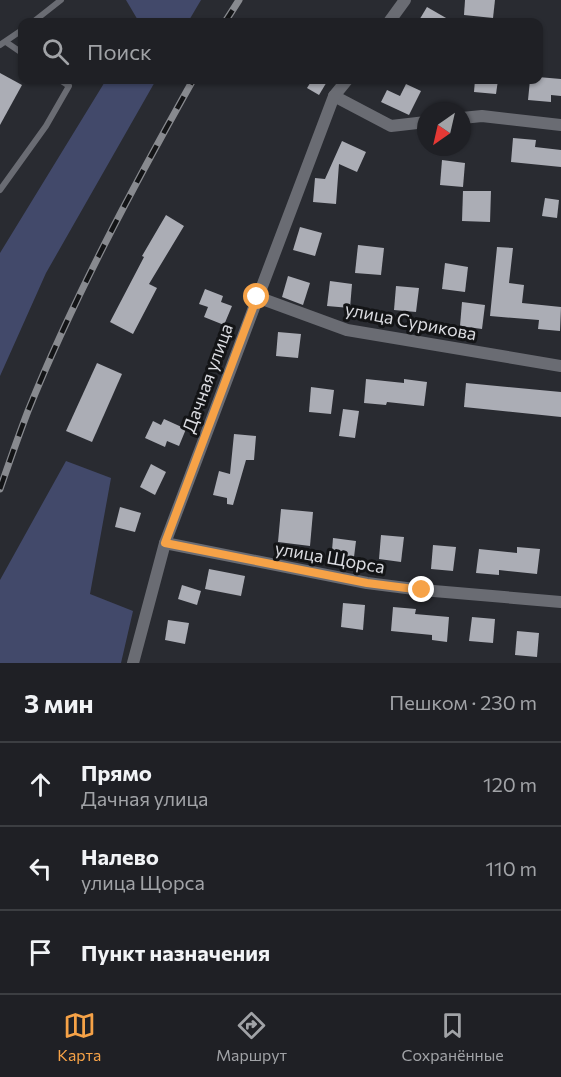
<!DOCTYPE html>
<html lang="ru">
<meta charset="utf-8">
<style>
body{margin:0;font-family:Commissioner,sans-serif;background:#2c2d32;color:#f1f3f6}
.compass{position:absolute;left:417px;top:102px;width:54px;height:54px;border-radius:50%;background:#1f2025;box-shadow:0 2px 4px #0004;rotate:214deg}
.stop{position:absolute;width:18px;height:18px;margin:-14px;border:4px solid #f6a247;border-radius:50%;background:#fff}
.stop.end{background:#f6a247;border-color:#fff;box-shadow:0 2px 6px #0008}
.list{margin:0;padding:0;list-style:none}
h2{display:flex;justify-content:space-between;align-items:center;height:78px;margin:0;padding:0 24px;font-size:26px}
h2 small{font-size:20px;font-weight:400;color:#a1a3a7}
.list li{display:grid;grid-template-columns:39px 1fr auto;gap:18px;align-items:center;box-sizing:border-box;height:84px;padding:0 24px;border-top:2px solid #3c3e42}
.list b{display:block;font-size:22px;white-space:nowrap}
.list p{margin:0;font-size:20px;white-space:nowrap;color:#a1a3a7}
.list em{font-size:20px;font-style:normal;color:#a1a3a7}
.icon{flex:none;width:33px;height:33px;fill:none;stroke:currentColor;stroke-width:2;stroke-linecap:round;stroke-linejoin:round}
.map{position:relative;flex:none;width:561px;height:663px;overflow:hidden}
.search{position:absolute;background:#1f2025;box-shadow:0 2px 4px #0004;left:18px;right:18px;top:18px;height:66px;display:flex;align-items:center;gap:15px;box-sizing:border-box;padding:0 21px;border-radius:12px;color:#a1a3a7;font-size:22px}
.sheet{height:330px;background:#1f2025}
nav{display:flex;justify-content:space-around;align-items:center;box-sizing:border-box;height:84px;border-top:2px solid #3c3e42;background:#1f2025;font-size:16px;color:#a1a3a7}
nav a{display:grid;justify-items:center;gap:3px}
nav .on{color:#f6a247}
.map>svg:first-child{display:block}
</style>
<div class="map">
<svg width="561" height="663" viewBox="0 0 561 663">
<rect width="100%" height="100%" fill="#292b31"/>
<g fill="#42496a">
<path d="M126,0H201L188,22H139Z"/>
<path d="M106,80H156L46,273L0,376V253Z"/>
<path d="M66,461L111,478L90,594L133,611L121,663H0V580Z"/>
</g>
<g fill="#abadb5">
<path d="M465,0H495L493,18L464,15Z"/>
<path d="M427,7L453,22H418Z"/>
<path d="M0,73L22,85L0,125Z"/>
<path d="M538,77L561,79V96L551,95V102L528,100L530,80H538Z"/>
<path d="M312,80H328L319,95L307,88Z"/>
<path d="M475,80H498L496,94L474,92Z"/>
<path d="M406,84L421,91L409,115L381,102L387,90L400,96Z"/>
<path d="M513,138L536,140L535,147L561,150V167L511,162Z"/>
<path d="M342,141L366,152L357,172L339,164L336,204L313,202L315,178L325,179Z"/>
<path d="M442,160L465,163L463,187L440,185Z"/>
<path d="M463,191H491L490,222L462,221Z"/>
<path d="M545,198L559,200L557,218L542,216Z"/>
<path d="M166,215L184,226L149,284L157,288L133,334L110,322L144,257L142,256Z"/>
<path d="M300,227L322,233L315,256L293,250Z"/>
<path d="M358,245L384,248L381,275L355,273Z"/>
<path d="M497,247L513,248L509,283L524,285L522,303L561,307L560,331L538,329L539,320L490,316Z"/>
<path d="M445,263L468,267L465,292L442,289Z"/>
<path d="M288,276L310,283L303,305L282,297Z"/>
<path d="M330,281L352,284L350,308L327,306Z"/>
<path d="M396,286L419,288L416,312L394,310Z"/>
<path d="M205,289L223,296L221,302L232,306L224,325L204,317L208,307L199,304Z"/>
<path d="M462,302L485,305L482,329L460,326Z"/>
<path d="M278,332L301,334L298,358L276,356Z"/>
<path d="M97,363L122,374L92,442L66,431Z"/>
<path d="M366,379L404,383V379L427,382L424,406L387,402L386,405L364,403Z"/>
<path d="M466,383L561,392V417L464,407Z"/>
<path d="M311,387L334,390L331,414L309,412Z"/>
<path d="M343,409L359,411L355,438L339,436Z"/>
<path d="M164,419L186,429L179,446L167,441L165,447L145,438L153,421L161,425Z"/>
<path d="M234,434L256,436L254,460H246L233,505L227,504V498L213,495L219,471L230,474Z"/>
<path d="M151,464L166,472L155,495L140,487Z"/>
<path d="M120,507L141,513L135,532L115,527Z"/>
<path d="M281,509L313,512L310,546L278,542Z"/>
<path d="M381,535L404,537L401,562L379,559Z"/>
<path d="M333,538L356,541L353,565L331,563Z"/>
<path d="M433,545L456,547L453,571L431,569Z"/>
<path d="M517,547L540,549L537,574L499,570V575L476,573L479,549L517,553Z"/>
<path d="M209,569L245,576L241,596L205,589Z"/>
<path d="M182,585L201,591L197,605L178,599Z"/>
<path d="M343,603L365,605L363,630L341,627Z"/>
<path d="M393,607L416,609L415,614L449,617L447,642L432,640V635L391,631Z"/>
<path d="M472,617L495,619L493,643L469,641Z"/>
<path d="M168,620L189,623L185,644L165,640Z"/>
<path d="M517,631L539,633L537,657L515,655Z"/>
</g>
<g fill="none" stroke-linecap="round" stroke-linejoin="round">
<g stroke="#6a6c73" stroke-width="6">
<path d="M33,22L61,0"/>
<path d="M6,42L22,53"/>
<path d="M0,45L22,30"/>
<path d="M0,190L46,126L69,86L60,80"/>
</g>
<g stroke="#6a6c73" stroke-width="12">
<path d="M389,22L405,0"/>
<path d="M334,96L391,126L426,122"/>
<path d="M462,118L482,116L561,125"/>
<path d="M257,297L347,330L561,366"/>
<path d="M165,543L367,583L422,590L561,602"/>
<path d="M133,663L165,543L334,96L347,80"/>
</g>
<defs>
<g id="rail">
<path d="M225,22L239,0"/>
<path d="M0,489C9,463 18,437 28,411C74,297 133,187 193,80"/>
</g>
</defs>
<use href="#rail" stroke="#888a8f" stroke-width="7"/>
<use href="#rail" stroke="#131416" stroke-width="4.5" stroke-dasharray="14" stroke-linecap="butt"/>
</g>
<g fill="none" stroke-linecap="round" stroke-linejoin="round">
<path stroke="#f6a247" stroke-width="8" d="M257,297L165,543L367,583L422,590"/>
</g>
<g text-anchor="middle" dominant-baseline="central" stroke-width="6" stroke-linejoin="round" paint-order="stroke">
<g font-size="18" fill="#dadbe0" stroke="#131416">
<text transform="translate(411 321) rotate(11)">улица Сурикова</text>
<text transform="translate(207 378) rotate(-70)">Дачная улица</text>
<text transform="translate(330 557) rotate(10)">улица Щорса</text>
</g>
</g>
</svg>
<svg class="compass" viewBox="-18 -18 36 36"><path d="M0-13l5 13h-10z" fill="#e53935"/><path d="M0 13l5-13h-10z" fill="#a1a3a7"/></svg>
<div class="stop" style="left:257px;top:297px"></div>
<div class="stop end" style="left:422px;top:590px"></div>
<div class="search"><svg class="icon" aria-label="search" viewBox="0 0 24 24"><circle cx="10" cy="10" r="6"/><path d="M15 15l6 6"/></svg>Поиск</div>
</div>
<section class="sheet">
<h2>3 мин<small>Пешком · 230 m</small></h2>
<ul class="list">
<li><svg class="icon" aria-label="ahead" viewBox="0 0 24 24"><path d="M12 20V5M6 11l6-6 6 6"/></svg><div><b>Прямо</b><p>Дачная улица</p></div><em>120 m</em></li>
<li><svg class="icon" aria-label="left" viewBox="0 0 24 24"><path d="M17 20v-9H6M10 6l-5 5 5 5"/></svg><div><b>Налево</b><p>улица Щорса</p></div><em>110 m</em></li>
<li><svg class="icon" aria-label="arrive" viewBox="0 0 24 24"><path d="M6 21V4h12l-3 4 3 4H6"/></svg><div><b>Пункт назначения</b></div></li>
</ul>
</section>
<nav>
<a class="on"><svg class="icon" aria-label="map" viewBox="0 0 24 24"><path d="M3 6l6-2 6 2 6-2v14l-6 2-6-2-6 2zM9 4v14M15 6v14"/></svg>Карта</a>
<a><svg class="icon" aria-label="directions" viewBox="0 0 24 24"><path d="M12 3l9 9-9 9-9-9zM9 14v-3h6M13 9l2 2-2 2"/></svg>Маршрут</a>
<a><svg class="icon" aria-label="saved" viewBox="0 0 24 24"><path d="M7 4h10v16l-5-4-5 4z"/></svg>Сохранённые</a>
</nav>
